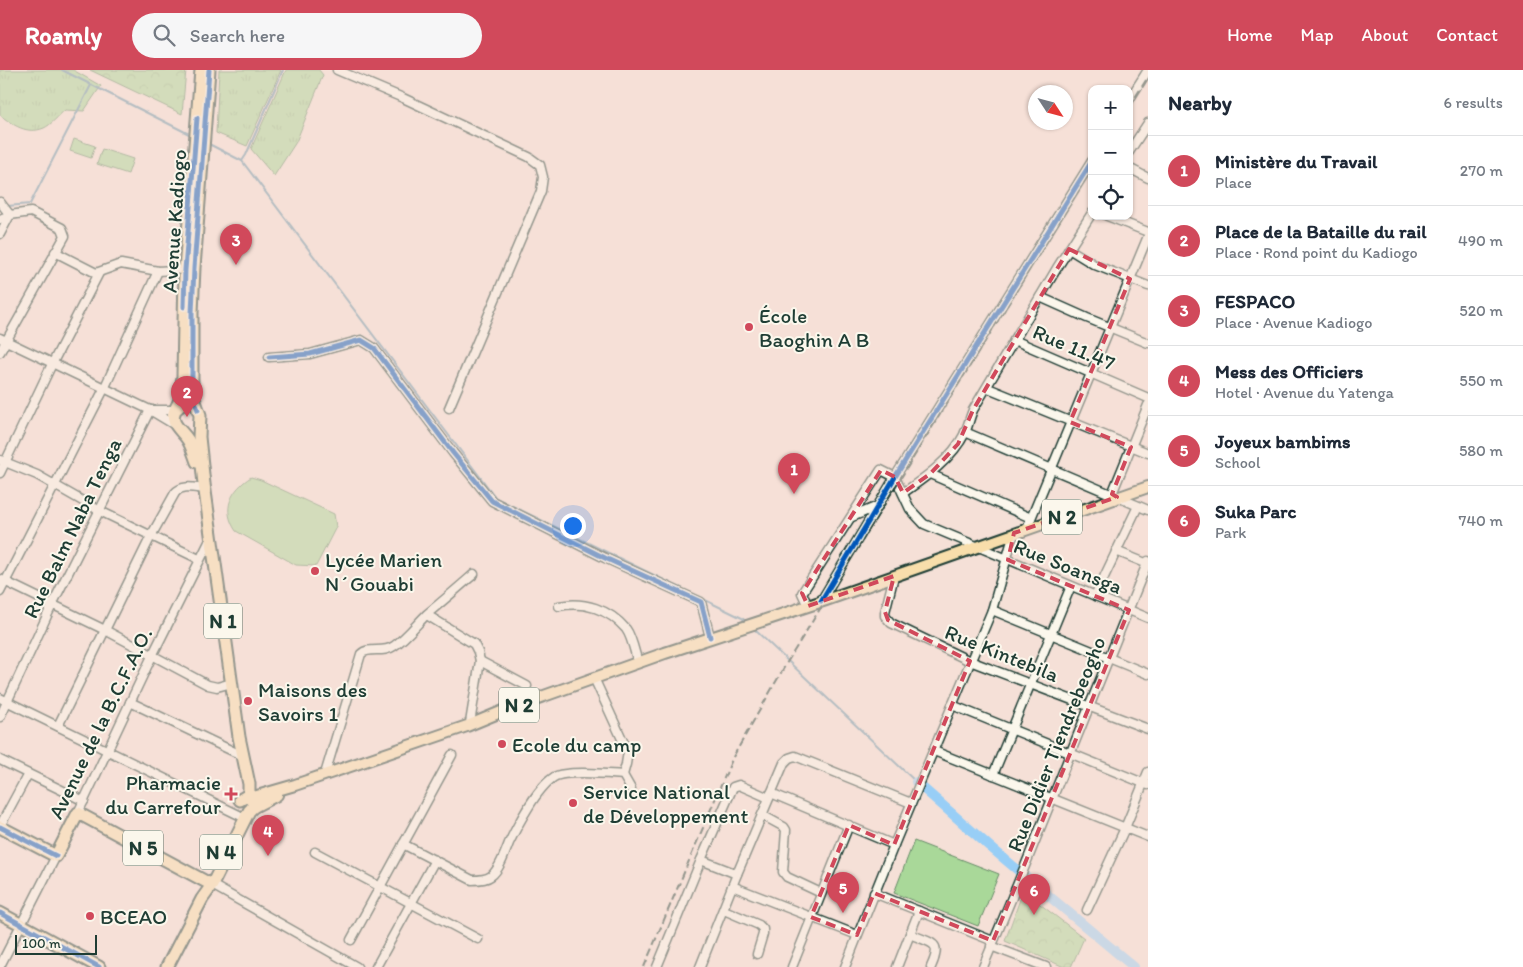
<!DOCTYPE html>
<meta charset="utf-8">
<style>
body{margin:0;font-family:Itim,sans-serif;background:#f6f6f7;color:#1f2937}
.controls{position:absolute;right:15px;top:15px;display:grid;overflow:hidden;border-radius:10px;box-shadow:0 1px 4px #0004}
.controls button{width:45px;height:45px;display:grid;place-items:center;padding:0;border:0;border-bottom:1px solid #e0e1e3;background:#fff;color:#1f2937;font:25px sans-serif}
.compass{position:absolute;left:1028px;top:15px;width:45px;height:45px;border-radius:50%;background:#fff;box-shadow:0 1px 4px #0004;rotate:126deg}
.scale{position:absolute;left:15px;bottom:12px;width:82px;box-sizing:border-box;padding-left:5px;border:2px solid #1f3d34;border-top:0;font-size:14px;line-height:18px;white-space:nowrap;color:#1f3d34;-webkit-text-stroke:4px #fbf7ec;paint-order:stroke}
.you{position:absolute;left:572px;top:455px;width:18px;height:18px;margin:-12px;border:4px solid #fff;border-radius:50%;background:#1a73e8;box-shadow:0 0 0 8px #1a73e833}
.badge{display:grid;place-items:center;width:32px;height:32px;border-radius:50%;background:#d1495b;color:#fff;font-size:16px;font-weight:700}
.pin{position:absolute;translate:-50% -41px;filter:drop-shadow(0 1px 2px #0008)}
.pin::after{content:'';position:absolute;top:26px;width:18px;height:15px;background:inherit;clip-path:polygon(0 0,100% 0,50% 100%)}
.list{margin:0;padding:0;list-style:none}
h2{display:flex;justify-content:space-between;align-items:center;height:65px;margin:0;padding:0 20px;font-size:21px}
h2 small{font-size:16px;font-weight:400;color:#747a83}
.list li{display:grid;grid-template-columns:32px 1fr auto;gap:15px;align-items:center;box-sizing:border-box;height:70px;padding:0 20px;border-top:1px solid #e0e1e3}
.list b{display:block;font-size:19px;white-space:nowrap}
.list p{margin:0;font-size:16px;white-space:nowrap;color:#747a83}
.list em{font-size:16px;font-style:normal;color:#747a83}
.icon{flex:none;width:28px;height:28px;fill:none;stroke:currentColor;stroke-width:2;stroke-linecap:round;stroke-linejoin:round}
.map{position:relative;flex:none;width:1148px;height:897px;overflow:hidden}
header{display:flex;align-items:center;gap:30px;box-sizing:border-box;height:70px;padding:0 25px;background:#d1495b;color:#fff}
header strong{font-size:24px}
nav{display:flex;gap:28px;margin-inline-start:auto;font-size:18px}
.search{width:350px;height:45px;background:#f6f6f7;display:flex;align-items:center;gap:12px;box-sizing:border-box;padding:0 18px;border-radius:28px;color:#747a83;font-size:19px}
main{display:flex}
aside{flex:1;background:#fff}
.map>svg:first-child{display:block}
</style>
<header>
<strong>Roamly</strong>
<div class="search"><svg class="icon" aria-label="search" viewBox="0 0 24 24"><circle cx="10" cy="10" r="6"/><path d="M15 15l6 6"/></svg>Search here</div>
<nav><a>Home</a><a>Map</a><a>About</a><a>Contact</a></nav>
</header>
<main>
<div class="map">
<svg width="1148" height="897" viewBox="0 0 1148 897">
<defs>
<pattern id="grass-tufts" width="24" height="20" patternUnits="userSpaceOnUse" patternTransform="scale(1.25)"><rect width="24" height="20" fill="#a9d899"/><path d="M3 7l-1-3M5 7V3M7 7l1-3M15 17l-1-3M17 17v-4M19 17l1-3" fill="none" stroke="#91ba84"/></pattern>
<pattern id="forest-crowns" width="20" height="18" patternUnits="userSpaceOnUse" patternTransform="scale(1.25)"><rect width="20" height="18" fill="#a9d899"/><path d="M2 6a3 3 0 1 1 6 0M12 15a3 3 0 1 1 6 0" fill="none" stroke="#91ba84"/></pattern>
</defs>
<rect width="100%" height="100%" fill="#f5e0d7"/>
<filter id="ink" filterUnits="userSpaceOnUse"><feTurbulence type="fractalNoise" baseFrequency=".02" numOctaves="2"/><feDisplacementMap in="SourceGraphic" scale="10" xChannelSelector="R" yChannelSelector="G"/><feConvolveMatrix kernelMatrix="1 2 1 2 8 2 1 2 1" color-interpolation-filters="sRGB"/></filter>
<g filter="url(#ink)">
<g fill="url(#grass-tufts)" stroke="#648a66">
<path d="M0,0H73L101,16L84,41L65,40C59,45 51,55 44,58C27,65 13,55 0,45Z"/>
<path d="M219,0H281L247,76L216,63Z"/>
<path d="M286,0H319L323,5L296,72L274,106L251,79Z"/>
</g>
<g fill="url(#forest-crowns)" stroke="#648a66">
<path d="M90,0H186L182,44Z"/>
<path d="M1023,821L1084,868L1071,897H1064L1005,871Z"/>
</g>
<g fill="#a9d899" stroke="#648a66">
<path d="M74,69L95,76L91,88L70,81Z"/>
<path d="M102,79L133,89L128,104L97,94Z"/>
<path d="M251,407L261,410L334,444L336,457L316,496L296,495L236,461C221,439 231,420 251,407Z"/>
<path d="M914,771L999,804L978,856L894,823Z"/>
</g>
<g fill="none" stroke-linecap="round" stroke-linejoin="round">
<g stroke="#6894a8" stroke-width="2">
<path d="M62,0L191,65"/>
<path d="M207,73L242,91L496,428L742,548L748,553"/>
<path d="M242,91L246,85L283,0"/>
<path d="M7,136L30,134L91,15"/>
<path d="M753,558L916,712"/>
</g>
<path stroke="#98cef6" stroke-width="10" d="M916,712L989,776L1134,897"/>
<defs>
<g id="minor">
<path d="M337,0L403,28L529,87L540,95L543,107L541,121L449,338"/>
<path d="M1129,30L1148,0"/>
<path d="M1129,82L1148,53"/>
<path d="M1129,98L1148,108"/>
<path d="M0,132L10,145"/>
<path d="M1107,146L1148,162"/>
<path d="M0,149L10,145L31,142L62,158L65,166L0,282"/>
<path d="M0,164L10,145"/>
<path d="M1069,179L1095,195L1148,216"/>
<path d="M55,182L96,203L121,194L158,201L188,199"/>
<path d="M1040,227L1087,248L1148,273"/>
<path d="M0,268L150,340L175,355"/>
<path d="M1014,270L1148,328"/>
<path d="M269,287L310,284L361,270L374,278L453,383L492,431L605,488L701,532L710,567"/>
<path d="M988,318L1148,383"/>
<path d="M150,340H175"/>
<path d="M965,362L1148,440"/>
<path d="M0,390L37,405L100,441L199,489"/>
<path d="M0,403L52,294L99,203"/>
<path d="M930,404L1031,448"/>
<path d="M903,423C926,407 952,389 965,363C968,356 970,347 973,340L1057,198L1092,143"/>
<path d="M1112,424L1148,335"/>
<path d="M852,447L878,436"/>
<path d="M1027,458L1148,166"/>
<path d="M1116,481L1148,494"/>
<path d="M894,506L885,542V546L891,553L970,591L1148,659"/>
<path d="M0,509L105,560L208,615L217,617L232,613"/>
<path d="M0,522L104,319L158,201"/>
<path d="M1095,526L1138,436"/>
<path d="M821,531L895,407L1092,91"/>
<path d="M559,536C584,531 609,539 626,559C632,567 635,583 638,593"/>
<path d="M808,536L802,523L881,400L895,407L910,439L924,454L1148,548"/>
<path d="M992,540L1148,604"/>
<path d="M427,545L474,574L478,582L480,591L470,653"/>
<path d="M480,591L527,616"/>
<path d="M594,608L628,682L626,694L623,705"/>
<path d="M0,628L239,745"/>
<path d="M130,632L243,686"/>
<path d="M952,635L1148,715"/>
<path d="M0,647L52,535L150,340"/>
<path d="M58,656L151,466L175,423C182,414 195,418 205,419"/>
<path d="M934,681L1148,767"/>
<path d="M0,690L84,731"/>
<path d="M325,704L361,584C369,576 383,584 394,576C406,568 416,555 427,544C443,531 459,517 474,504"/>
<path d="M993,705L1071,516"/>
<path d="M771,723L894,775"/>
<path d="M78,743L152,586L211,468"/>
<path d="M762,745L784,757L786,760L783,802L787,807L821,823"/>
<path d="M0,756L28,704"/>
<path d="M403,774L472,810C478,810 486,810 491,806C500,799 505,783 509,773C518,754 537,718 554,707C566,700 608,704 623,705L631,719"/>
<path d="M315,782L478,869"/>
<path d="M701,790L737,804"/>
<path d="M212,815L357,897"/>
<path d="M732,816L857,865"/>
<path d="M874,823L993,871"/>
<path d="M724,840L759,855L763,859V864L757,884"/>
<path d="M1087,840L1125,758L1148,702"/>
<path d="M910,864C932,874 943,871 931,897"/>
<path d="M351,870L452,685"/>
<path d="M991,876L1046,897"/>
<path d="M0,896L56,786"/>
<path d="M376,897L435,790"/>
<path d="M657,897L701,790L733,717L739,715L769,728"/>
<path d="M700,897L737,804L784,693L789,688L795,686L911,733"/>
<path d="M792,897L849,755"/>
<path d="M845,897L894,775L992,540L1014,463"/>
<path d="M897,897L919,841"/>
<path d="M983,897L1025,796L1148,491"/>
</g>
<g id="major">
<path d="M250,728L295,715L467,656L513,637L665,583L826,530L1148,417"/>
<path d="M252,738L277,725"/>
</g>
<g id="highway">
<path d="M209,0L194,198L192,243V318L193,326L200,345L199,367L204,414L239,667L249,714V728"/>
<path d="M182,334L175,340C169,354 181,359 188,370C192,377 194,384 197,392"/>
<path d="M176,338L180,330L183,306L185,200L201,0"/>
<path d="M0,757L56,786L78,743L212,815"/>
<path d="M0,843L99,897"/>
<path d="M167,897L202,829L212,815L249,741L253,737V733L250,728L245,727L240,730"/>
</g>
</defs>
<use href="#minor" stroke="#1f3d34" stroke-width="11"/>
<use href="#major" stroke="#1f3d34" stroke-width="14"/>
<use href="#highway" stroke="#1f3d34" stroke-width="15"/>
<use href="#minor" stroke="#fbf7ec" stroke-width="8"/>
<use href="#major" stroke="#f8deab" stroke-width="10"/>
<use href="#highway" stroke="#f8deab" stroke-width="11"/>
<g stroke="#1f3d34" stroke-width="2" stroke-dasharray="8 4" stroke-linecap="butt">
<path d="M1129,37L1148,7"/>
<path d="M644,897L733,687L786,594L1092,98"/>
</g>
<defs>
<g id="cycleway">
<path d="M184,237L185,200L197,48"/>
<path d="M269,287L310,284L361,270L374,278L453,383L492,431L605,488L701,532L710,567"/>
<path d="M198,340L193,326L192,318V243L194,198L209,0"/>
<path d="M821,531L895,407L1092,91"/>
<path d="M0,757L56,786"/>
<path d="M0,843L99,897"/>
</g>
</defs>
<use href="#cycleway" stroke="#fbf7ec" stroke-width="8"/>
<use href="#cycleway" stroke="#0057b8" stroke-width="5"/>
</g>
</g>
<path d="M0 0H1148V897H0ZM1069,179L1130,209L1070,352L1131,377L1112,424L1117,427L1014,463L1008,490L1129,540L993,871L874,823L857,865L811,847L849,755L894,775L970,591L888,550L885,542L894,506L808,536L802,523L881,400L895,407L903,423L930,404L958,374L973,340Z" fill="#f5e0d7" fill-opacity=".55" fill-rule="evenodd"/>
<path fill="none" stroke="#d1495b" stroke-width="4" stroke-dasharray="10 6" stroke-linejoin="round" d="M1069,179L1130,209L1070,352L1131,377L1112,424L1117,427L1014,463L1008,490L1129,540L993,871L874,823L857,865L811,847L849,755L894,775L970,591L888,550L885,542L894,506L808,536L802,523L881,400L895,407L903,423L930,404L958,374L973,340Z"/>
<g fill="#d1495b" stroke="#fbf7ec" stroke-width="2">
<circle cx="749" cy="257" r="5"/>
<circle cx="315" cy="501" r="5"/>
<circle cx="248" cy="631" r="5"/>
<circle cx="502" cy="674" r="5"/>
<path d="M228.5 716.5h5v5h5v5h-5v5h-5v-5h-5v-5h5z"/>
<circle cx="573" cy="733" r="5"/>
<circle cx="90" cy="846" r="5"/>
</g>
<g text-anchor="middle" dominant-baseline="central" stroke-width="4" stroke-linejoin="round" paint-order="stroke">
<g fill="#fbf7ec" stroke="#61756b" stroke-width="1">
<rect x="1042" y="429.5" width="40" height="35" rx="4"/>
<rect x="204" y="533.5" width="38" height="35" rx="4"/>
<rect x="499" y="617.5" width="40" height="35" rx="4"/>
<rect x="123" y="760.5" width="40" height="35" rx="4"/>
<rect x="200" y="764.5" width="42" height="35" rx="4"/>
</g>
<g font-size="20" font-weight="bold" fill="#1f3d34">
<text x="1062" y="447">N 2</text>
<text x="223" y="551">N 1</text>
<text x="519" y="635">N 2</text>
<text x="143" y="778">N 5</text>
<text x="221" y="782">N 4</text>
</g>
<g font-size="21" fill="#1f3d34" stroke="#fbf7ec">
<text transform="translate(174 151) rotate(-86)">Avenue Kadiogo</text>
<text transform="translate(1074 277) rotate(23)">Rue 11.47</text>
<text transform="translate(72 458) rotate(-64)">Rue Balm Naba Tenga</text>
<text transform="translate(1068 496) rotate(22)">Rue Soansga</text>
<text transform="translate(1002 583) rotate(22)">Rue Kintebila</text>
<text transform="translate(100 653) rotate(-64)">Avenue de la B.C.F.A.O.</text>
<text transform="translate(1056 674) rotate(-68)">Rue Didier Tiendrebeogho</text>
</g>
<g font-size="21" fill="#1f3d34" stroke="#fbf7ec" text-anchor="start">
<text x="759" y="245">École<tspan x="759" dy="24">Baoghin A B</tspan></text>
<text x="325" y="489">Lycée Marien<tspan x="325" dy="24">N´Gouabi</tspan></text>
<text x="258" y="619">Maisons des<tspan x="258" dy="24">Savoirs 1</tspan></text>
<text x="512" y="674">Ecole du camp</text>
<text x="221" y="712" text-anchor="end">Pharmacie<tspan x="221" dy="24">du Carrefour</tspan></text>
<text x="583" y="721">Service National<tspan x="583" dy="24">de Développement</tspan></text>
<text x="100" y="846">BCEAO</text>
</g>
</g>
</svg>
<div class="controls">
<button>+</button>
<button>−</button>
<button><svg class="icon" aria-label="locate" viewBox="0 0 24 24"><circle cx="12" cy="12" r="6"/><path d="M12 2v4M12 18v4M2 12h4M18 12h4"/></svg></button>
</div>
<svg class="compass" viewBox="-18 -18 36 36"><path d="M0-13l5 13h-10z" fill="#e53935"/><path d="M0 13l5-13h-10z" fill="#747a83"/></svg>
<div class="scale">100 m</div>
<div class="you"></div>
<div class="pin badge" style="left:794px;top:424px">1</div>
<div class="pin badge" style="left:187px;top:347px">2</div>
<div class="pin badge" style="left:236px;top:195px">3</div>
<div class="pin badge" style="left:268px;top:786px">4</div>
<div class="pin badge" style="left:843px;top:843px">5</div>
<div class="pin badge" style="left:1034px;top:845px">6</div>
</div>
<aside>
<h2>Nearby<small>6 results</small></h2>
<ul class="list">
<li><span class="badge">1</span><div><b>Ministère du Travail</b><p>Place</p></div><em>270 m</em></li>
<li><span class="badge">2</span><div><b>Place de la Bataille du rail</b><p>Place · Rond point du Kadiogo</p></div><em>490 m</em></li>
<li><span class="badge">3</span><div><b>FESPACO</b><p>Place · Avenue Kadiogo</p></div><em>520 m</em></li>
<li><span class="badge">4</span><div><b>Mess des Officiers</b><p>Hotel · Avenue du Yatenga</p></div><em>550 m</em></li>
<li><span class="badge">5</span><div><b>Joyeux bambims</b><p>School</p></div><em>580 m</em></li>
<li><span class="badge">6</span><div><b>Suka Parc</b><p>Park</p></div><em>740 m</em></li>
</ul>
</aside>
</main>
